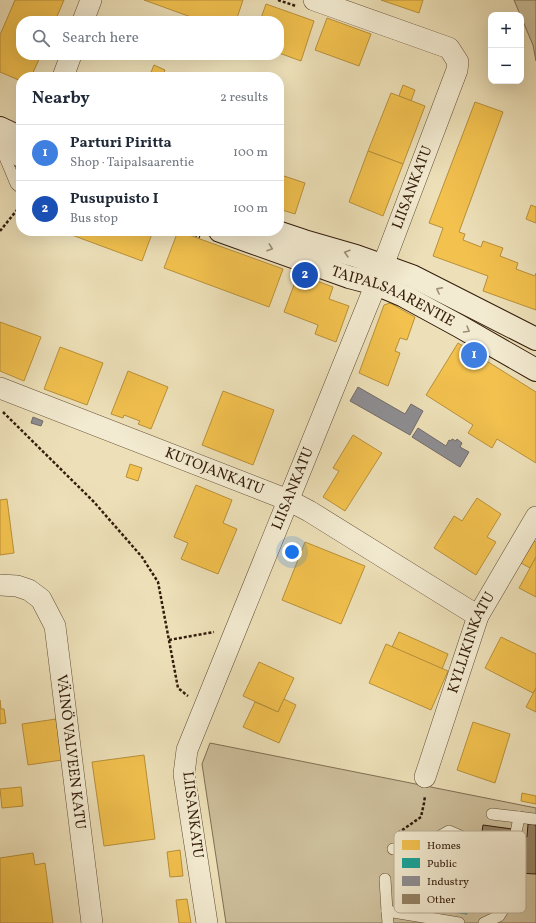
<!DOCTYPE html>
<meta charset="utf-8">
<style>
body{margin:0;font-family:Vollkorn,serif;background:#f6f6f7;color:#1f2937}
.controls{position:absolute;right:12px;top:12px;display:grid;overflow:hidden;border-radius:8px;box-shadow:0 4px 16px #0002}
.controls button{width:36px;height:36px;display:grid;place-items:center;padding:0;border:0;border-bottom:1px solid #e0e1e3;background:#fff;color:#1f2937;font:20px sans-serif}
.you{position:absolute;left:292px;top:552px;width:14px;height:14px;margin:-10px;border:3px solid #fff;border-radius:50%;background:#1a73e8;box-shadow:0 0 0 6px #1a73e833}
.badge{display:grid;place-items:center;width:26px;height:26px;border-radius:50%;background:#8f2418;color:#fff;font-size:13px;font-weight:700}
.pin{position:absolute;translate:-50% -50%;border:2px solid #fff;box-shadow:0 1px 4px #0006}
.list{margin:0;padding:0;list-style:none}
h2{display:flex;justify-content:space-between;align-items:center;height:52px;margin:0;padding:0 16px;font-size:17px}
h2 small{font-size:13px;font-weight:400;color:#747a83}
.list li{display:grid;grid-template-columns:26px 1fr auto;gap:12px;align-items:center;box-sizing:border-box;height:56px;padding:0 16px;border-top:1px solid #e0e1e3}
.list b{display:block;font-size:15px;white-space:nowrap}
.list p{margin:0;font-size:13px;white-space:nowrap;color:#747a83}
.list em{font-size:13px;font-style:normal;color:#747a83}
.icon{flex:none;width:22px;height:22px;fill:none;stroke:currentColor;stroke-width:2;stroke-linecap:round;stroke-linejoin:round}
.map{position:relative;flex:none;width:536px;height:923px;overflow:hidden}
.search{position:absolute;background:#fff;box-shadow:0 4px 16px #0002;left:16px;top:16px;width:268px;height:44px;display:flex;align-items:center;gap:10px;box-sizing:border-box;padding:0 14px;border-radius:16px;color:#747a83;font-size:15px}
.panel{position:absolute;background:#fff;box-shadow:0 4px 16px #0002;left:16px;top:72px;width:268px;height:164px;border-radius:16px}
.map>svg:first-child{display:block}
</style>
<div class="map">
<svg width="536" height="923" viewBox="0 0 536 923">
<rect width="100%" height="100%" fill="#ede0b8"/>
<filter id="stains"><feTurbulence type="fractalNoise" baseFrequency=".005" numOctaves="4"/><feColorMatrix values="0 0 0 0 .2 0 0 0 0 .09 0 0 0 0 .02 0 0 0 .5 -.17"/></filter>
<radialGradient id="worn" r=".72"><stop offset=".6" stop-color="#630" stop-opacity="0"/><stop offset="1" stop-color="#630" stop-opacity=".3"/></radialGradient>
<g fill="#cdbf9b" stroke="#806e53">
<path d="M514,0H536V61L533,45Z"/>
<path d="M210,743L536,808V923H226L202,764Z"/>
</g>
<g fill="#f2c14e" stroke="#b9903a">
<path d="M15,0H64L55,21H21V55H41L31,77H21V81L0,72V35Z"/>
<path d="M144,0H243L236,21H202Z"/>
<path d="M381,0H423L419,13Z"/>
<path d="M266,4L314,21L301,61L279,53V21H260Z"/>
<path d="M327,18L371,34L359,66L315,50Z"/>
<path d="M154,65L165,70L162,77H149Z"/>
<path d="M403,85L415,90L411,101L399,96Z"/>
<path d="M391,93L425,106L403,164L368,151Z"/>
<path d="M475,102L503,112L459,232L465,234L463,240L481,247L483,241L503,248L500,256L518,263L516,269L535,276L536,273V310L483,291L488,276L433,256L443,228L429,223Z"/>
<path d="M368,151L403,164L383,216L349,202Z"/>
<path d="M284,176L305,183L295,214L279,209V191Z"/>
<path d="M279,177L283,179L279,191Z"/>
<path d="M531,205L536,207V223L526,219Z"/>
<path d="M61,231H153L142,261Z"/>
<path d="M178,231L283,269L269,307L164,268Z"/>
<path d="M298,274L333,287L329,299L349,306L336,342L315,334L318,325L284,312Z"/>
<path d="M390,303L415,317L407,340L400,338L395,351L400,353L388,386L359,373L384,305Z"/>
<path d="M0,322L41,337L24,381L0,371Z"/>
<path d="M458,343L536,392V463L497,439L492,448L468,433L473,425L426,395Z"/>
<path d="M60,347L103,363L87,405L44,389Z"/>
<path d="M128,371L168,387L151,429L138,424L140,421L124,415L123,418L111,414Z"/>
<path d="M223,391L274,410L253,465L202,445Z"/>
<path d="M353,435L382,453L345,511L323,497L339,471L333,468Z"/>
<path d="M130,464L142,468L138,481L126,477Z"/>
<path d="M196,485L232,500L223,523L237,529L218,574L181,559L188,543L174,537Z"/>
<path d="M477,498L501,514L487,537L496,542L476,575L434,548L454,516L462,521Z"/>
<path d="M7,499L14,553L0,555V500Z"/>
<path d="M534,541L536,542V557L530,568L521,563Z"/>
<path d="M305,542L365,566L341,624L282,600Z"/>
<path d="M536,557V597L519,588Z"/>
<path d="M399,632L448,654L442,669L392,647Z"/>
<path d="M501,637L536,654V688L533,693L485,668Z"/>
<path d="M386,644L448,671L431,710L369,683Z"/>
<path d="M259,662L294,678L278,712L243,696Z"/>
<path d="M536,688V712L526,707Z"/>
<path d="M284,699L296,705L279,743L243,727L255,702L278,712Z"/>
<path d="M0,700L1,709H4L6,723L0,724Z"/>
<path d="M56,719L62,760L28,765L22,724Z"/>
<path d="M473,722L510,734L495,783L457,770Z"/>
<path d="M144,755L155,839L104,846L92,762Z"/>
<path d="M21,787L23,806L2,808L0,789Z"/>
<path d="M522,793L536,796V804L521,801Z"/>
<path d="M180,850L183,876L170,877L167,852Z"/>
<path d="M33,853L35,865L45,863L53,923H0V858Z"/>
<path d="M187,899L191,923H179L176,900Z"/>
</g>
<path fill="#17a398" stroke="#1f7a6e" d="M448,843L477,847L475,857L488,859L487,867L490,868L489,872L492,873L497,877L498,885L495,891L489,894H486L485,898H482L481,908L468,906L467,914L438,910L439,902L431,900L432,890L406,887L411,856L437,860L438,851L447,853Z"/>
<g fill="#8d8d92" stroke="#726b6a">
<path d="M358,387L405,414L411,404L423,411L410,435L350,401Z"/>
<path d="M33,417L43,421L41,426L31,423Z"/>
<path d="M418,428L446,446L449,440L451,441L452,439L456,441L457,439L462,443L460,447L469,452L460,467L412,437Z"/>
</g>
<g fill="#948265" stroke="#331c0b">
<path d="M528,824L536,825V874L518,873L520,837H527Z"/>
<path d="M483,825L512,829L509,843L481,838Z"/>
</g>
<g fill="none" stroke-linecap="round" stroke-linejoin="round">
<defs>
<g id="service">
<path d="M1,148L16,184L21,188"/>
<path d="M492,814L534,819"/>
<path d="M393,849L412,848L429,842L449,831L501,853L508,902L499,916L484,923"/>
<path d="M501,853L510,847L515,838L519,817"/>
<path d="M385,879L387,911L388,923"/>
<path d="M387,911L459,923"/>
</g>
<g id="minor">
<path d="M83,21L91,0"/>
<path d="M63,77L71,55"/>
<path id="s1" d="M0,388L288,500L309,511L478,616"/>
<path id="s2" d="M0,585L17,586L29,590L41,599L55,626L92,923"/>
<path id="s3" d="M425,777L478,616L536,517"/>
<path id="s4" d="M207,923L184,774L187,750L376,284L457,70L458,62L449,48L314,0"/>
</g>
<g id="secondary">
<path d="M0,128L21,138"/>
<path d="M0,146L21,156"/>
<path id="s5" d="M220,231L349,277L376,284L404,296L459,326L536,370"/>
<path d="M274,231L304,241L356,256L412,276L536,339"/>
</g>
</defs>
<use href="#service" stroke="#624d36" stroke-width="12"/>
<use href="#minor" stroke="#624d36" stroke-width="22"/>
<use href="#secondary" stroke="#331c0b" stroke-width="24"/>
<g stroke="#331c0b" stroke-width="2.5" stroke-dasharray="3 2" stroke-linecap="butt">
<path d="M278,0L296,6"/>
<path d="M0,231L21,205"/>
<path d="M185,231L200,237"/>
<path d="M3,412L94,502L142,557L158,582L178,688L188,696"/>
<path d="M169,640L214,632"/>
<path d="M398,833L421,817L424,803L425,796"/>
</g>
<use href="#service" stroke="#f3ebd1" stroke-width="11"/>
<use href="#minor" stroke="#f3ebd1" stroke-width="21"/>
<use href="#secondary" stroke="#f3ebd1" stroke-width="22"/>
</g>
<defs><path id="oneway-chevron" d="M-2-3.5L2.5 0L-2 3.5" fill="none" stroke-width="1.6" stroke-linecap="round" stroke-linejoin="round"/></defs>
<g stroke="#9d8e78">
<use href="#oneway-chevron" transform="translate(270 248) rotate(19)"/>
<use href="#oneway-chevron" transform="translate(347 253) rotate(-164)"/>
<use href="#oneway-chevron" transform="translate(439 290) rotate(-153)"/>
<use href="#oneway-chevron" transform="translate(467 330) rotate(30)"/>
</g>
<g text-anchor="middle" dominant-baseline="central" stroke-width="4" stroke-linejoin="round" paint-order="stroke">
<g font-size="15" fill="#331c0b" stroke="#f3ebd1">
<text stroke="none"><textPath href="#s4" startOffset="781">LIISANKATU</textPath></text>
<text stroke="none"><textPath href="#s5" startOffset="185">TAIPALSAARENTIE</textPath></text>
<text stroke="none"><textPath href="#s1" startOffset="230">KUTOJANKATU</textPath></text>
<text stroke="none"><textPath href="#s4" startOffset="457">LIISANKATU</textPath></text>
<text stroke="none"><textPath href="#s3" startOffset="142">KYLLIKINKATU</textPath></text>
<text stroke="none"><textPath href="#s2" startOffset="202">VÄINÖ VALVEEN KATU</textPath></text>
<text transform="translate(192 815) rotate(83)">LIISANKATU</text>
</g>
</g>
<rect x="394" y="831" width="132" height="82" rx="6" fill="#f3ebd1" stroke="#b9ad96" stroke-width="1"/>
<rect x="402" y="840" width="18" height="10" fill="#f2c14e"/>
<rect x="402" y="858" width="18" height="10" fill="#17a398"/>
<rect x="402" y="876" width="18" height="10" fill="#8d8d92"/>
<rect x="402" y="894" width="18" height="10" fill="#948265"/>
<g font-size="11" fill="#331c0b">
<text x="427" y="849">Homes</text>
<text x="427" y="867">Public</text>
<text x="427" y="885">Industry</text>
<text x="427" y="903">Other</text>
</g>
<rect width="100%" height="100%" filter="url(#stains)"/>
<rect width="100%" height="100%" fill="url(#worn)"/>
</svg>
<div class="controls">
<button>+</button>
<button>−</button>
</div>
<div class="you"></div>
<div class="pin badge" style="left:474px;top:355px;background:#3f7fe0">1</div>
<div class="pin badge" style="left:305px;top:275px;background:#1a4fb4">2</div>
<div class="search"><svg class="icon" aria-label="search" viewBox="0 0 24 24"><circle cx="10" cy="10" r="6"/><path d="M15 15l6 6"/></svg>Search here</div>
<section class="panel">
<h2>Nearby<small>2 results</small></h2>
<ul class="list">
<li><span class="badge" style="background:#3f7fe0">1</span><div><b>Parturi Piritta</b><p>Shop · Taipalsaarentie</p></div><em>100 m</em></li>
<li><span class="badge" style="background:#1a4fb4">2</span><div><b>Pusupuisto I</b><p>Bus stop</p></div><em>100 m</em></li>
</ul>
</section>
</div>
